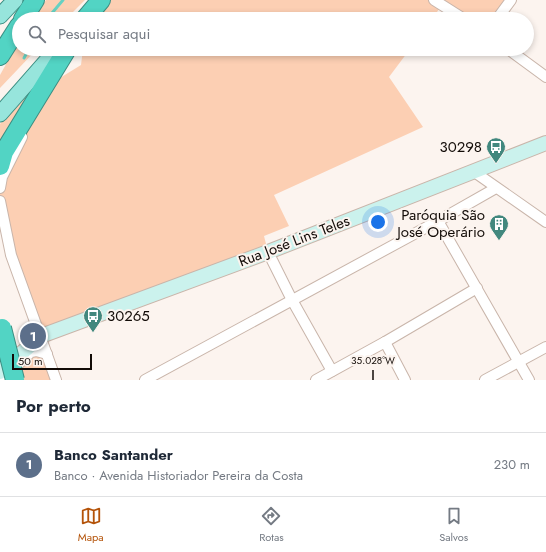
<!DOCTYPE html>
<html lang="pt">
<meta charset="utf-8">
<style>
body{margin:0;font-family:Jost,sans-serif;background:#f2f2f3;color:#1f2937}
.scale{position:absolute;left:12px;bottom:10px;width:80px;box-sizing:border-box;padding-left:4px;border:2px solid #120b07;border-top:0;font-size:11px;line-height:14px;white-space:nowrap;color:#120b07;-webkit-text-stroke:3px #fcf4ef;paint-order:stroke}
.you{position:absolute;left:378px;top:222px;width:14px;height:14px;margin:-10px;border:3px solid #fff;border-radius:50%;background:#1a73e8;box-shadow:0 0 0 6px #1a73e833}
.badge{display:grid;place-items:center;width:26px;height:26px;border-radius:50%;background:#b45309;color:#fff;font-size:13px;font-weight:700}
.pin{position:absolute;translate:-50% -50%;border:2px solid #fff;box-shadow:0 1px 4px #0006}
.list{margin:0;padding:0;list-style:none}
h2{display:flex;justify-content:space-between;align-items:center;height:52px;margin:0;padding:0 16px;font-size:17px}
h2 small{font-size:13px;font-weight:400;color:#747a83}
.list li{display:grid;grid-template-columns:26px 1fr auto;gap:12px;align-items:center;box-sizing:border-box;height:64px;padding:0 16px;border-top:1px solid #e0e1e3}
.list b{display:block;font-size:15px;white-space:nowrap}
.list p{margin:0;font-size:13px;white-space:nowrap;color:#747a83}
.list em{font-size:13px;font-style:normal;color:#747a83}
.icon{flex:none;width:22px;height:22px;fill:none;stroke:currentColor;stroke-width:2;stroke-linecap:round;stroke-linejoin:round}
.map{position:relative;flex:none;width:546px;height:380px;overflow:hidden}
.search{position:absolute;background:#fff;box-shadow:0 2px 6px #0003;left:12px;right:12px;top:12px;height:44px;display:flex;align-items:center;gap:10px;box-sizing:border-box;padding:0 14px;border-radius:22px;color:#747a83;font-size:15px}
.sheet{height:116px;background:#fff}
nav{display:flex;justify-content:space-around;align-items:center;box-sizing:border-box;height:56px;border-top:1px solid #e0e1e3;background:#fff;font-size:11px;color:#747a83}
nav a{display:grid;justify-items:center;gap:2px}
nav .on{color:#b45309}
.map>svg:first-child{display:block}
</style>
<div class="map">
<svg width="546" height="380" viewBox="0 0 546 380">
<rect width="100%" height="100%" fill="#fcf4ef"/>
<g fill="#fccfb3">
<path d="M46,0H85L66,19H33Z"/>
<path d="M101,0H510L497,19H466L442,5L432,19H88Z"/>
<path d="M19,41V49H37L0,88V75Z"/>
<path d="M83,49H410L389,77L423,127L274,195L289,226L264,236L268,252L41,336L14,254L5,200L0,210V166L42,89L81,65Z"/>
<path d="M37,78L3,141L0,149V124Z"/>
<path d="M40,342L53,380H23L18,358Z"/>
</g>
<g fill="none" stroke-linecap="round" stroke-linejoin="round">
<g stroke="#66d1c2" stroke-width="3">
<path d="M47,19L63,0"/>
<path d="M24,58L29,49"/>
</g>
<defs>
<g id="street">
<path d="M434,0L464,19"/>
<path d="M497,19L511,0"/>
<path d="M508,49L546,77"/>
<path d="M473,171L546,222"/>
<path d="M0,188L2,177L22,137"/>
<path d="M0,201L11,255L56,380"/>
<path d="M438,221L529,380"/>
<path d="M268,252L292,300L332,371"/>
<path d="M385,342L405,380"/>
<path d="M2,380L31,352L36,351L47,354"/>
<path d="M145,380L438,221L496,188"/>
<path d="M316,380L385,342L477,288"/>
<path d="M485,380L546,347"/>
</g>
<path id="secondary" d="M0,372L41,336L268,252L546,143"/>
<g id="primary">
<path d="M0,16L15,0"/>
<path d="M0,114L57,49"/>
</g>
<g id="highway">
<path d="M23,19L35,0"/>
<path d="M85,19L101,0"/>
<path d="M0,56L19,26"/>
<path d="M0,166L4,152L67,49"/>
</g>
</defs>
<use href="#street" stroke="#c9b5aa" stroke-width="12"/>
<use href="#secondary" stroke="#c9b5aa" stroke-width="16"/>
<use href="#primary" stroke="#3c8e82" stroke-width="17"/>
<use href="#highway" stroke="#3c8e82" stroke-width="20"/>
<use href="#street" stroke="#fff" stroke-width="10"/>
<use href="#secondary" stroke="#cbf2ed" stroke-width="14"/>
<use href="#primary" stroke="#97e5dc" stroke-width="15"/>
<use href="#highway" stroke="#52d4c4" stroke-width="18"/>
<defs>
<path id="highway-bridge" d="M2,328L15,380"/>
</defs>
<use href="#highway-bridge" stroke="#3c8e82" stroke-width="20" stroke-linecap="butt"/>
<use href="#highway-bridge" stroke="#52d4c4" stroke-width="18"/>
</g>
<path fill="none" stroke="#120b07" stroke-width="1.5" d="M373,370V380"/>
<defs>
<symbol id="bus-pin" viewBox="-11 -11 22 30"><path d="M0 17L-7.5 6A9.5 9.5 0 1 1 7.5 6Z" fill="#42887e" stroke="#fcf4ef"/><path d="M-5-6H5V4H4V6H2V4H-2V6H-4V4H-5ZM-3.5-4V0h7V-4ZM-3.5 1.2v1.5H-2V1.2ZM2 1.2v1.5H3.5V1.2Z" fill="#fff"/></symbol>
<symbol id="building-pin" viewBox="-11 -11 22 30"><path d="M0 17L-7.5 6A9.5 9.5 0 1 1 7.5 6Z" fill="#42887e" stroke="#fcf4ef"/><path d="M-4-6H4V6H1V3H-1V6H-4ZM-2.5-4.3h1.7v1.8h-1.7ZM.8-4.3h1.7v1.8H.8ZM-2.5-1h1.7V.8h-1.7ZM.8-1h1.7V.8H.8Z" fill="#fff"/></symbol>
</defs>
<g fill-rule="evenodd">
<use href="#bus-pin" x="485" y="136" width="22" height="30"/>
<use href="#building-pin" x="488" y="213" width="22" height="30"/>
<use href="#bus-pin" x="82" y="305" width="22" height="30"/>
</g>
<g text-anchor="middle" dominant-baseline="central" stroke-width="4" stroke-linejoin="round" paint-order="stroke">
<g font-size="15" fill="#120b07" stroke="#fcf4ef" text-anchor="end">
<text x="482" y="147">30298</text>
<text x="485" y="215">Paróquia São<tspan x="485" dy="17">José Operário</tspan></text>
<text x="107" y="316" text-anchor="start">30265</text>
</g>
<g font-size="15" fill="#120b07" stroke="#fcf4ef">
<text transform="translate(294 241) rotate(-21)">Rua José Lins Teles</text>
</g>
</g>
<g font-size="10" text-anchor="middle" fill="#120b07" stroke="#fcf4ef" stroke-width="4" stroke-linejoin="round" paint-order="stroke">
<text x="373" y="364">35.028°W</text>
</g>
</svg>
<div class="scale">50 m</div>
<div class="you"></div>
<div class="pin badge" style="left:33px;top:336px;background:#5c6f8a">1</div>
<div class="search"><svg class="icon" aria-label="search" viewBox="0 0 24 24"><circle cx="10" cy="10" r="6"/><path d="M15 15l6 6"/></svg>Pesquisar aqui</div>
</div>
<section class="sheet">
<h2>Por perto<small></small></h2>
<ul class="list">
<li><span class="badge" style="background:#5c6f8a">1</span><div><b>Banco Santander</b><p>Banco · Avenida Historiador Pereira da Costa</p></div><em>230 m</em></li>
</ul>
</section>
<nav>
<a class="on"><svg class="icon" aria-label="map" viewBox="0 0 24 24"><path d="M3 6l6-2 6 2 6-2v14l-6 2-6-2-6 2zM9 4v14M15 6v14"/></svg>Mapa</a>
<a><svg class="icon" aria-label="directions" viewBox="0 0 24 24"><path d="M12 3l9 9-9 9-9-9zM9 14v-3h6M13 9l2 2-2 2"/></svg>Rotas</a>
<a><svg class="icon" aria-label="saved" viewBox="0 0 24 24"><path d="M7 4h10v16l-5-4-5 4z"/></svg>Salvos</a>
</nav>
